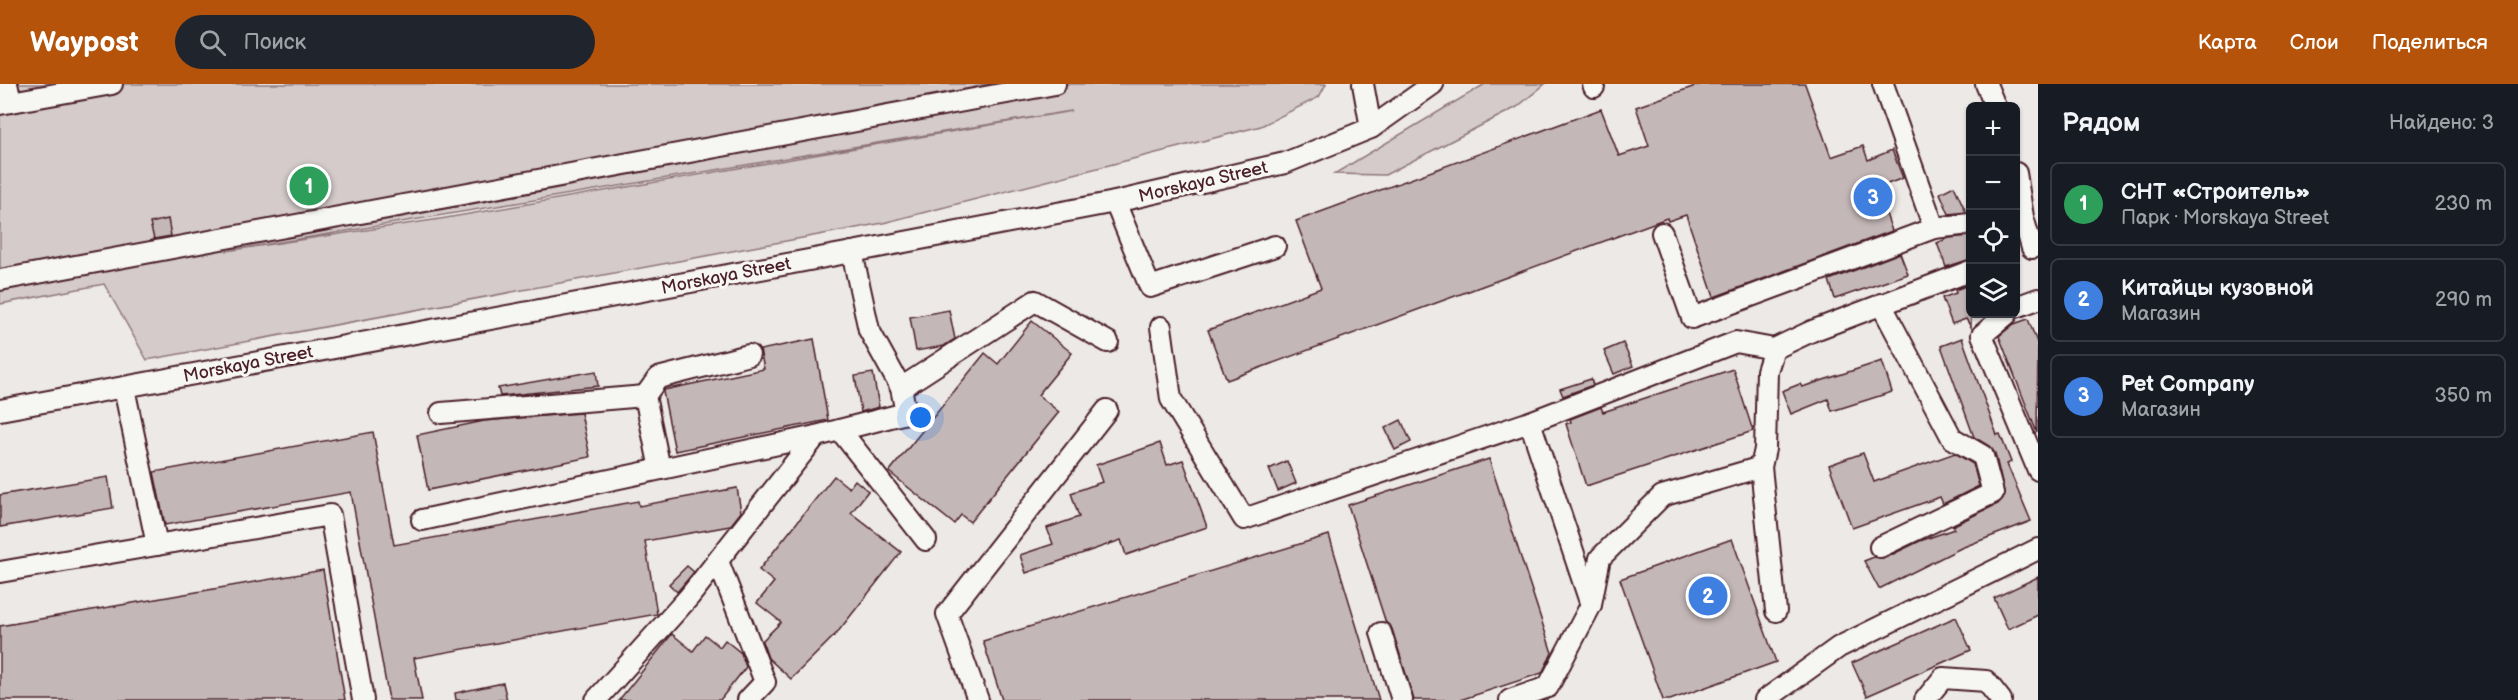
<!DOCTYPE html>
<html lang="ru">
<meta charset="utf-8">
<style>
body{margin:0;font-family:"Balsamiq Sans",sans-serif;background:#20242c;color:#f1f3f6}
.controls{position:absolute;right:18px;top:18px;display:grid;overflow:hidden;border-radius:9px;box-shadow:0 2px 4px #0004}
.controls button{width:54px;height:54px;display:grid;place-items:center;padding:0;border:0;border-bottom:2px solid #363941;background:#171b24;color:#f1f3f6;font:30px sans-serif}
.you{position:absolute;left:921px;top:334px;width:21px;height:21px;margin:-15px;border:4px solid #fff;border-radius:50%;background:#1a73e8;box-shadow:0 0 0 9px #1a73e833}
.badge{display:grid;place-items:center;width:39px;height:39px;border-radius:50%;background:#b45309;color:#fff;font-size:20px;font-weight:700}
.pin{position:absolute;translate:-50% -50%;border:3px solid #fff;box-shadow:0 2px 6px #0006}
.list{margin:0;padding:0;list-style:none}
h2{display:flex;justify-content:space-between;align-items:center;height:78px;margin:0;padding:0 24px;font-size:26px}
h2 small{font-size:20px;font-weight:400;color:#9ea1a6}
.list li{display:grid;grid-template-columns:39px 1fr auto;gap:18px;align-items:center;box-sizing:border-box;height:84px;margin:0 12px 12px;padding:0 12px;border:2px solid #363941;border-radius:9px}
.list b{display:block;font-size:22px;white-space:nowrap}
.list p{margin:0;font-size:20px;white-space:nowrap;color:#9ea1a6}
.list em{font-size:20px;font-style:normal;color:#9ea1a6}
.icon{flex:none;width:33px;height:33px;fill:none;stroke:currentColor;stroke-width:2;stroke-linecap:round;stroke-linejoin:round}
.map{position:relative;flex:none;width:2038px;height:616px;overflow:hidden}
header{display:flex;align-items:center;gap:36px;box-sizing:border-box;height:84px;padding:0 30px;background:#b45309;color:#fff}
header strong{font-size:28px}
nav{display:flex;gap:33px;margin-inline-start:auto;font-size:21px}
.search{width:420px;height:54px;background:#20242c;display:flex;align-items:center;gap:15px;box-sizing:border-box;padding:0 21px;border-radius:33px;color:#9ea1a6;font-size:22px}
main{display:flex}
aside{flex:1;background:#171b24}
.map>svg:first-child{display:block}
</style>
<header>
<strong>Waypost</strong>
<div class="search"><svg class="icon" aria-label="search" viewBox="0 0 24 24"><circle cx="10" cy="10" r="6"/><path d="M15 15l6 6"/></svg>Поиск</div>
<nav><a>Карта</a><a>Слои</a><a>Поделиться</a></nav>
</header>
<main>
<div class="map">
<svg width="2038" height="616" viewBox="0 0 2038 616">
<rect width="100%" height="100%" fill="#ece9e6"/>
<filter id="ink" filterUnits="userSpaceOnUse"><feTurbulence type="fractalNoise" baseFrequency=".0167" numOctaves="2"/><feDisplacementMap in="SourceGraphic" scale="12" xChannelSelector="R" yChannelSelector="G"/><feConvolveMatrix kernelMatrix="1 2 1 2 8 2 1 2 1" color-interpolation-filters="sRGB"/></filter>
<g filter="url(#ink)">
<g fill="#d4cbca" stroke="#8f757a" stroke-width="1.5" fill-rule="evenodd">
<path d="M0,0H1326L1319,13L1261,42L883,139L147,276L104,200L0,220ZM1072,27L440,135L226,167L1071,27Z"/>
<path d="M1485,0H1545L1517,23L1385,91L1334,90Z"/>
</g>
<g fill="#c4b7b7" stroke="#4a1f2b" stroke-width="1.5">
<path d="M1701,0H1805L1831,73L1863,62L1868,76L1892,66L1903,94L1877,104L1892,147L1714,213L1686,131L1668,137L1667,134L1227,296L1208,246L1321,204L1296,137L1601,25L1619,72L1649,62L1636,23Z"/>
<path d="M1954,102L1966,128L1949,130L1940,109Z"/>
<path d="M168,135L171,152L154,155L150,139Z"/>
<path d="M1971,152V175L1946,183L1937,159L1949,154Z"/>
<path d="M1900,169L1908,190L1835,215L1829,196Z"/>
<path d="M1971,200V243L1966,235L1952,240L1942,214L1956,209L1955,206Z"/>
<path d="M949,226L955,255L944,262L916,267L910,233Z"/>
<path d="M2028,235L2038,261L2037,349L1999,252L2014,240Z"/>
<path d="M1032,237L1072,269L1038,311L1059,328L970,438L961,431L954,440L889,388L985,269L998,280Z"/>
<path d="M1962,254L1997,351L2000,350L2011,378L2007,380L2031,437L1961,464L1879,505L1864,477L1874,473L1885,474L1920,457L1954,445L1952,442L1998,420L2005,412L1995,369L1989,362L1974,353L1941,262Z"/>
<path d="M814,255L828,336L675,367L663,308L664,306L764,285L760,266Z"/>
<path d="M1623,259L1633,282L1614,290L1604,267Z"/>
<path d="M1882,277L1892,308L1832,327L1828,315L1791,330L1782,307L1800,300L1802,303Z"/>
<path d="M1733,285L1753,347L1586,402L1566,340L1571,338L1570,335L1601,323L1603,328Z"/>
<path d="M596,287L598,302L500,312L498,304Z"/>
<path d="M873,289L879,323L861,328L855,292Z"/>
<path d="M1591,295L1593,301L1563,312L1560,305Z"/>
<path d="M581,329L590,373L428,406L417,351L484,337Z"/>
<path d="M1401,336L1411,358L1395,366L1385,344Z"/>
<path d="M373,348L394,461L638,417L639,422L737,404L741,428L730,442L645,457L657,530L414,574L422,616H389L351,408L165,441L154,388Z"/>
<path d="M1160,359L1167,381L1183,376L1207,443L1126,471L1121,456L1026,489L1020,471L1053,460L1047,444L1079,433L1071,409L1102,398L1096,381Z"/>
<path d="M1863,369L1874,398L1955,369L1973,380L1979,402L1943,420L1940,413L1852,444L1829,381Z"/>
<path d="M1489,375L1552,569L1542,589L1460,616H1414L1392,545L1386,539L1348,421Z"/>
<path d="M1287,377L1296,399L1278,407L1269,385Z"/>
<path d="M834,392L849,404L855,396L868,407L851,429L901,468L837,549L791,595L768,574L762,557L781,538L757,519L774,498L759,486Z"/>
<path d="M108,393L113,424L0,443V411Z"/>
<path d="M1329,451L1379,616H1002L983,557Z"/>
<path d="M1732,455L1776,578L1670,616H1663L1620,495Z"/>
<path d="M687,482L694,488L677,508L669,500Z"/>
<path d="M323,486L345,616H0V542Z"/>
<path d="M2038,493V531L2008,545L1994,514Z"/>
<path d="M1956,533L1971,566L1867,612L1852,579Z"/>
<path d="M672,550L693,567L705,551L720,563L725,556L741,569L746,583L720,616H619Z"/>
<path d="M503,599L507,616H456L455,609Z"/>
</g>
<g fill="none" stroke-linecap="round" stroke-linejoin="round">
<defs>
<g id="minor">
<path d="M7,0L11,18"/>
<path d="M1363,0L1371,44"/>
<path d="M1593,0L1594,3"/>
<path d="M1883,0L1934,144L1970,140"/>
<path d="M1986,0L1995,22"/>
<path d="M0,20L112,0"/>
<path d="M2016,89L2023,133L2032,164"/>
<path d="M1115,118L1150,203L1275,162"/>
<path d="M1662,149L1692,234L1934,144"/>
<path d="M0,196L1055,0"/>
<path d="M2016,223L2038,215"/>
<path d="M2007,230L1982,251L2038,386"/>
<path d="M1161,243L1171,315L1244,435L1530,338L1591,521L1548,603L1510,616"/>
<path d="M124,304L157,461"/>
<path d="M901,304L1035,217L1108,258"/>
<path d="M645,312L658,294L749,271"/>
<path d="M0,326L852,168L1115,118L1285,79L1371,44L1433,0"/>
<path d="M441,329L645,312L660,385"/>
<path d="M1530,338L1736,258L1774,265L1812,247L1970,187"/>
<path d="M840,346L926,456"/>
<path d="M1761,383L1776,527"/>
<path d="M422,436L816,352"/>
<path d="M1880,463L1993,409L1983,372L1952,354L1881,220"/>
<path d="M718,477L765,598L748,616"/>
<path d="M0,488L330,431L363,616"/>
<path d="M1591,520L1600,474L1662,412L1761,383L1765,365L1767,287L1774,265"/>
<path d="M1381,549L1402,616"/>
<path d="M596,616L689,513L816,352L906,329L901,304L869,246L852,168"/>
<path d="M978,616L947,530L1107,326"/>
<path d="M1765,616L1839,563L2038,465"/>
<path d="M1925,616L1943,594L1986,597L2001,616"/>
</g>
</defs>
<use href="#minor" stroke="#4a1f2b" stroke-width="24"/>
<use href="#minor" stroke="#f6f6f2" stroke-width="20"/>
</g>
</g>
<g text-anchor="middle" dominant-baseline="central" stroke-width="6" stroke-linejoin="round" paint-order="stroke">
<g font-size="18" fill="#4a1f2b" stroke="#f6f6f2">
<text transform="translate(1203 98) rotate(-13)">Morskaya Street</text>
<text transform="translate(726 192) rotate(-11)">Morskaya Street</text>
<text transform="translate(248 280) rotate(-11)">Morskaya Street</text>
</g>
</g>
</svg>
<div class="controls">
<button>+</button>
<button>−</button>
<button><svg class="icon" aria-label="locate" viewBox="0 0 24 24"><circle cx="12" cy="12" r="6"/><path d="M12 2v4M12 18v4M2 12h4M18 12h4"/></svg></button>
<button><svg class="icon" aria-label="layers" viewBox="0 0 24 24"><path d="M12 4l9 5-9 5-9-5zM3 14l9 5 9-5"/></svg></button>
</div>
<div class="you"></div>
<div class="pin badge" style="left:309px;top:102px;background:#2e9e5b">1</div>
<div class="pin badge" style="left:1708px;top:512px;background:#3f7fe0">2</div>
<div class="pin badge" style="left:1873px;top:113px;background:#3f7fe0">3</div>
</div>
<aside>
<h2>Рядом<small>Найдено: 3</small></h2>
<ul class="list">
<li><span class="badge" style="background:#2e9e5b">1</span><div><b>СНТ «Строитель»</b><p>Парк · Morskaya Street</p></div><em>230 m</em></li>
<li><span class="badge" style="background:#3f7fe0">2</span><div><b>Китайцы кузовной</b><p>Магазин</p></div><em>290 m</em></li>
<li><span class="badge" style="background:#3f7fe0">3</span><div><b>Pet Company</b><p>Магазин</p></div><em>350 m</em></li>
</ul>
</aside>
</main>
